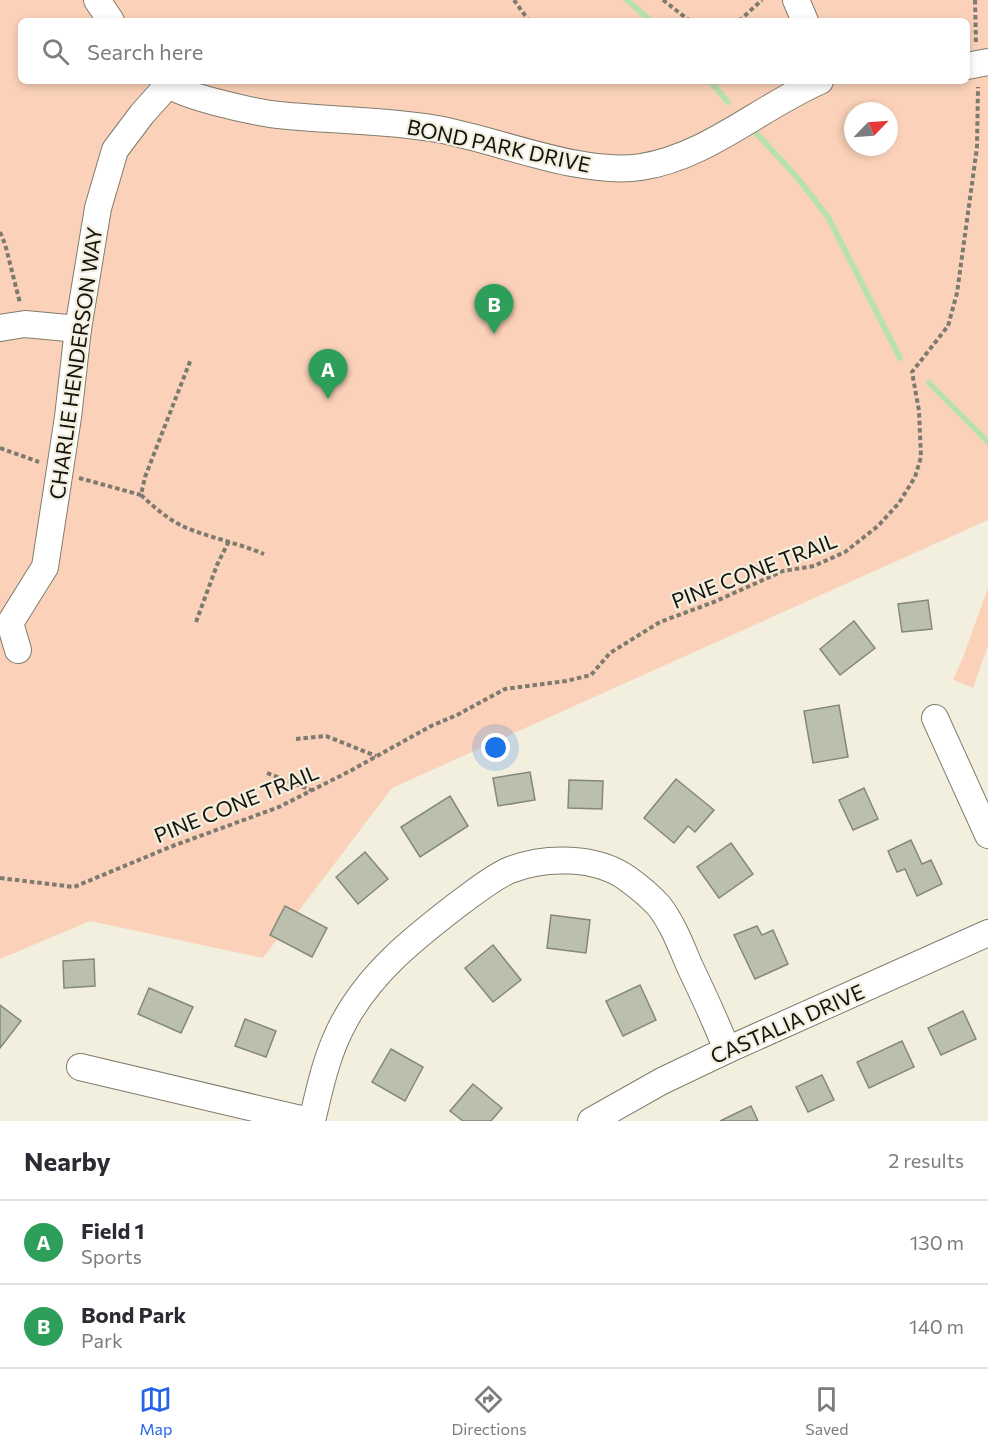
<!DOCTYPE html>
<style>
body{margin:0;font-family:Commissioner,sans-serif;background:#f2f2f3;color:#2b2b33}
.compass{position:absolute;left:844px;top:102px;width:54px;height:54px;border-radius:50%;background:#fff;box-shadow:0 3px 9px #0003;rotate:65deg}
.you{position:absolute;left:496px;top:748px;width:21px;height:21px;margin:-15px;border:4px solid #fff;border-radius:50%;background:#1a73e8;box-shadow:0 0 0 9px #1a73e833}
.badge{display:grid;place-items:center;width:39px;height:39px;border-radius:50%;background:#2563eb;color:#fff;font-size:20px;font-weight:700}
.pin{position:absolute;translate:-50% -50px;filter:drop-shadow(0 2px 3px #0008)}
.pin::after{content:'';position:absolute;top:32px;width:21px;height:18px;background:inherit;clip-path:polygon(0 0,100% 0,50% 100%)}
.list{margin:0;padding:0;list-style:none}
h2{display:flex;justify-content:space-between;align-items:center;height:78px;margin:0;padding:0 24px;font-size:26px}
h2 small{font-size:20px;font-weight:400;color:#7c7c81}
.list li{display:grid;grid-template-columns:39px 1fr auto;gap:18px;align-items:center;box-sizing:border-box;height:84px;padding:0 24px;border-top:2px solid #e1e1e2}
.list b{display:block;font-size:22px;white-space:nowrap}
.list p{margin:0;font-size:20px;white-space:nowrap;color:#7c7c81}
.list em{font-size:20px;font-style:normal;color:#7c7c81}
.icon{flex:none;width:33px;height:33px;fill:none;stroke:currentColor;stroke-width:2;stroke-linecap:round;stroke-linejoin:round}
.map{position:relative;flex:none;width:988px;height:1121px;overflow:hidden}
.search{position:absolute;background:#fff;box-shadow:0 3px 9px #0003;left:18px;right:18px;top:18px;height:66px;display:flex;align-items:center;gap:15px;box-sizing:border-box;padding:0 21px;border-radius:9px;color:#7c7c81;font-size:22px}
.sheet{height:246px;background:#fff}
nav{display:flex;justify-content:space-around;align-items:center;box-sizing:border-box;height:84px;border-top:2px solid #e1e1e2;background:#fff;font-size:16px;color:#7c7c81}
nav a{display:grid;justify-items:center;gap:3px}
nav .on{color:#2563eb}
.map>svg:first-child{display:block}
</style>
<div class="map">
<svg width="988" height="1121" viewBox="0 0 988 1121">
<rect width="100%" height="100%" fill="#f3efde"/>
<g fill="#fbd2b9" fill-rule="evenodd">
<path d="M0,0H988V520L392,788L263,958L90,921L0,959ZM21,21H967V81H21ZM853,111H889V147H853Z"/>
<path d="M988,588V645L973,688L953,680L963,657Z"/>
</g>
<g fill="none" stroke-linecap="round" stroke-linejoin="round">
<g stroke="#b9e1ae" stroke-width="6">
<path d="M627,0L651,21"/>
<path d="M710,81L728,102"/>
<path d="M757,134L796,176L828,217L900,358"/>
<path d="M929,383L988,442"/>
</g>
</g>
<g fill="#bbbfae" stroke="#848878" stroke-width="1.5">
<path d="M928,600L932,629L902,632L898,604Z"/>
<path d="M854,621L875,648L840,675L820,649Z"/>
<path d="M839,705L848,757L813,763L804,711Z"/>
<path d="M530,772L535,800L498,806L493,778Z"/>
<path d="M676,779L714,810L695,832L688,826L674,843L644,818Z"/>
<path d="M569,780L603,781L602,809L568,808Z"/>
<path d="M864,788L878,819L853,830L839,800Z"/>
<path d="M450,796L468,826L420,857L401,827Z"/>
<path d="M911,840L922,864L931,860L942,884L917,896L905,869L897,872L888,851Z"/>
<path d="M731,843L753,874L719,898L697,867Z"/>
<path d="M365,852L388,879L358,904L336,877Z"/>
<path d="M285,906L327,928L312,957L270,935Z"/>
<path d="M551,915L590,920L586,953L547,948Z"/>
<path d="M757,926L762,935L773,930L788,964L755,979L734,935Z"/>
<path d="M493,945L521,980L493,1002L465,968Z"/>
<path d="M94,959L95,986L64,988L63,961Z"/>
<path d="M640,985L656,1020L623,1036L606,1001Z"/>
<path d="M149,988L193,1007L181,1033L138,1014Z"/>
<path d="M0,1005L21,1021L0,1048Z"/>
<path d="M963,1011L976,1039L941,1055L928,1028Z"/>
<path d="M245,1019L276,1031L266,1057L235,1046Z"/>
<path d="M902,1041L914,1067L869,1088L857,1062Z"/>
<path d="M391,1049L423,1067L405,1101L372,1082Z"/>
<path d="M822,1075L834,1100L808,1112L796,1087Z"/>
<path d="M473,1084L502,1108L491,1121H463L450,1111Z"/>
<path d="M751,1106L758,1121H720Z"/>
</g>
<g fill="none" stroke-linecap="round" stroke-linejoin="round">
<defs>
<g id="minor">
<path d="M97,0L111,21"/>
<path d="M796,0L805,21"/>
<path d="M967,66L988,62"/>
<path d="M163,81C179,96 247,110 270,114C326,121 382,119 437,129C499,140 580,176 641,167C707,157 760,107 820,81"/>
<path d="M0,328L25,324L78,329"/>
<path d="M18,650L10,623L45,567L68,417L78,329L98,208L115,150L142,114L168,85"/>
<path d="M935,718L988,835"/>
<path d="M80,1067L309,1121"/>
<path d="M312,1121C320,1087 327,1053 344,1022C371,972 413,939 457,905C474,893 491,878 510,870C545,856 597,856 628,879C639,887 650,896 659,906C673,924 681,946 690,967C703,994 716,1022 727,1050"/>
<path d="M591,1121L662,1081L727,1050L988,933"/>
</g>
</defs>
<use href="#minor" stroke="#807c6c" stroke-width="28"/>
<g stroke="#7d7a6f" stroke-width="4" stroke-dasharray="4.5 3" stroke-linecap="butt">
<path d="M514,0L529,21H531"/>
<path d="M663,0L690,21"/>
<path d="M975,0L976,44"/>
<path d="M739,21L762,0"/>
<path d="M0,232L5,244L20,303"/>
<path d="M0,448L39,462"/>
<path d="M79,478L141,495L145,477L191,359"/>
<path d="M141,495C156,509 172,523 192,530C216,539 240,544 264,554"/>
<path d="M196,622L217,565L229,541"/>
<path d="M296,739L326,736L376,756"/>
<path d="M267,773L311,790"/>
<path d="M0,878L74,887L170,847L279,807L350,771L431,726L457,715L505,689L566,681L591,675L610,653L660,622L714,602L783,571L814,566L845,552L878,526L899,503L915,477L921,457L919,411L912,372L948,326L957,293L977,147L978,87"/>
</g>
<use href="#minor" stroke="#fff" stroke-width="26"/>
</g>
<g text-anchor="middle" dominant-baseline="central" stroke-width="4.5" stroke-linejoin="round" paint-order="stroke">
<g font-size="21" fill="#15130d" stroke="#f3efde">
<text transform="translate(499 145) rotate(12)">BOND PARK DRIVE</text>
<text transform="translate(75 363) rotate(-82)">CHARLIE HENDERSON WAY</text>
<text transform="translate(754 570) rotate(-21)">PINE CONE TRAIL</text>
<text transform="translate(236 803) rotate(-22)">PINE CONE TRAIL</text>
<text transform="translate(787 1023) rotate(-24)">CASTALIA DRIVE</text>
</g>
</g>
</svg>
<svg class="compass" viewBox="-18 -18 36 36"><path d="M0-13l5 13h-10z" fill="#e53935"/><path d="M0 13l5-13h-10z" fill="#7c7c81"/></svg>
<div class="you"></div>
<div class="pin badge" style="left:328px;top:399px;background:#2e9e5b">A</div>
<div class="pin badge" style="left:494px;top:334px;background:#2e9e5b">B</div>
<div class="search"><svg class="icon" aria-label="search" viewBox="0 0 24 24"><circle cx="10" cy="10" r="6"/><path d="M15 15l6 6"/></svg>Search here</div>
</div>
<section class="sheet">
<h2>Nearby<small>2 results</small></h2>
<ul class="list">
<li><span class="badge" style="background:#2e9e5b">A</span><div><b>Field 1</b><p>Sports</p></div><em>130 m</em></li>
<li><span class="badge" style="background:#2e9e5b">B</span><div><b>Bond Park</b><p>Park</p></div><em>140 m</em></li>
</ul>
</section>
<nav>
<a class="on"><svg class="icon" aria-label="map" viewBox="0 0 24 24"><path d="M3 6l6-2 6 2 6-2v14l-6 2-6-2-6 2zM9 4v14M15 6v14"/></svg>Map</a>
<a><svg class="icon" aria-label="directions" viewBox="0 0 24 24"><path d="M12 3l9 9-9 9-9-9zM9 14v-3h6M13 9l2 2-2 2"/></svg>Directions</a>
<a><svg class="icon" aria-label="saved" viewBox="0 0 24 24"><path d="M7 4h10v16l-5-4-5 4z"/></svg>Saved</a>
</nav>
